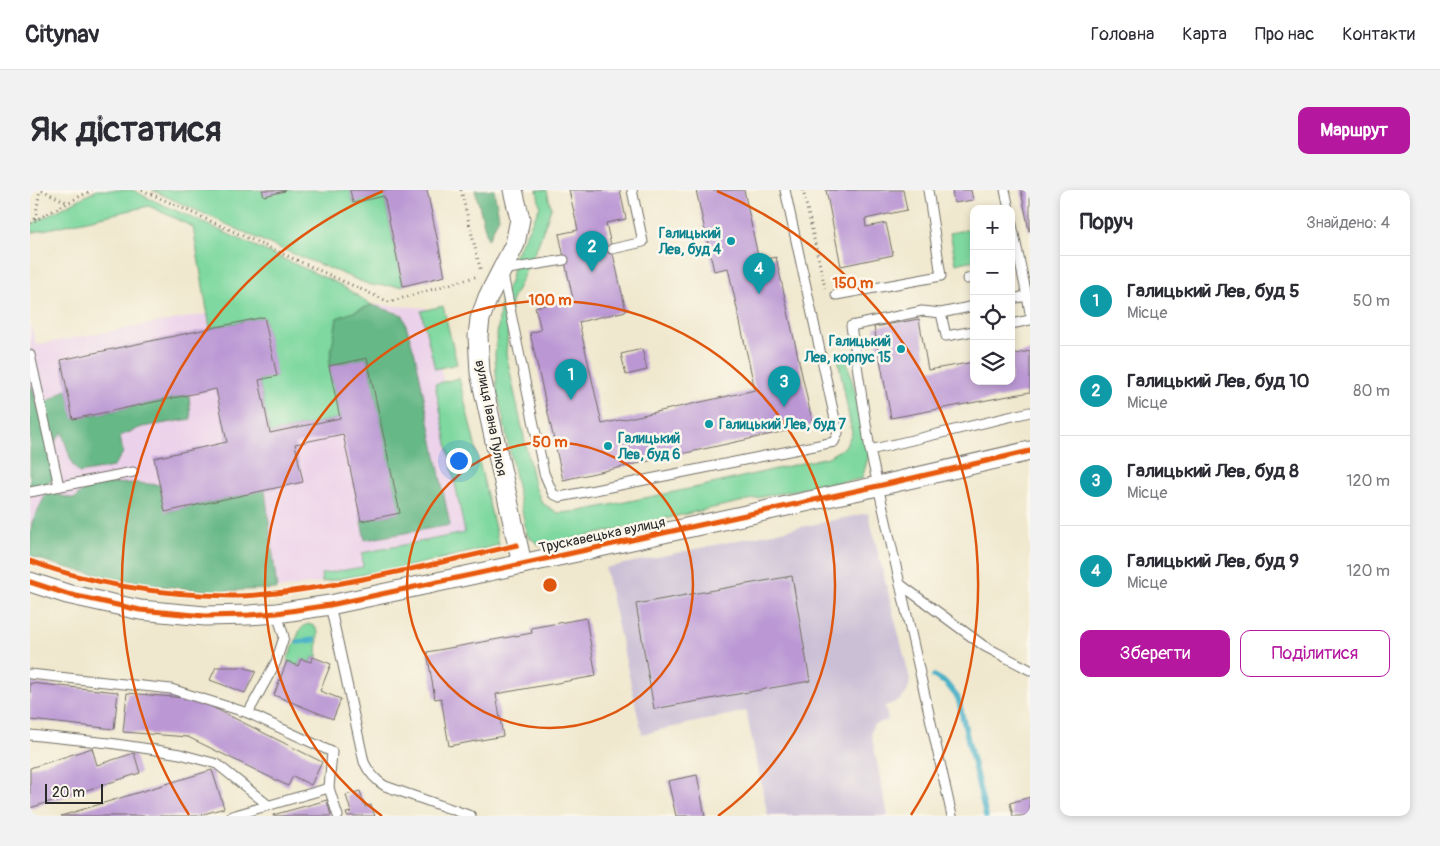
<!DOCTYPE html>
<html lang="uk">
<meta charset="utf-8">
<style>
body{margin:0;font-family:Pangolin,sans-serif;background:#f2f2f3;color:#2b2b33}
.controls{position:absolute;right:15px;top:15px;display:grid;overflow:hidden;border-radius:10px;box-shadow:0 2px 8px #0003}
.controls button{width:45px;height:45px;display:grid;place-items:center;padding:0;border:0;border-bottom:1px solid #e1e1e2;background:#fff;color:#2b2b33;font:25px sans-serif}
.scale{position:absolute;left:15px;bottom:12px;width:58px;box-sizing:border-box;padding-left:5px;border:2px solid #2b2b2b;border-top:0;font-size:14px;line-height:18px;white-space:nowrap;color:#2b2b2b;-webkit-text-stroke:4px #fbf7ec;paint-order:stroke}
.you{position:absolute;left:428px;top:270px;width:18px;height:18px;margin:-12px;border:4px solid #fff;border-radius:50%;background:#1a73e8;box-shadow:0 0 0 8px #1a73e833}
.badge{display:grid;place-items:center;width:32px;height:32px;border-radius:50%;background:#b5179e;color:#fff;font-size:16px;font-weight:700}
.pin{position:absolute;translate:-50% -41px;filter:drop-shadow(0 1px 2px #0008)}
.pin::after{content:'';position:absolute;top:26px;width:18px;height:15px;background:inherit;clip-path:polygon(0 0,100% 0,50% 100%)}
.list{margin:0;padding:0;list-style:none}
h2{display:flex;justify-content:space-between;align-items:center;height:65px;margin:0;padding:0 20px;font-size:21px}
h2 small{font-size:16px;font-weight:400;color:#7c7c81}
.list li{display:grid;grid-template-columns:32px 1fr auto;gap:15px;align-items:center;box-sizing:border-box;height:90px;padding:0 20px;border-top:1px solid #e1e1e2}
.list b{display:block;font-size:19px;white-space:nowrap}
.list p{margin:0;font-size:16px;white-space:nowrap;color:#7c7c81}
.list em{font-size:16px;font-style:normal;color:#7c7c81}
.actions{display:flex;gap:10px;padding:15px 20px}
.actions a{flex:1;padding:11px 0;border:1px solid #b5179e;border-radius:10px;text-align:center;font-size:18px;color:#b5179e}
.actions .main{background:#b5179e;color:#fff}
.icon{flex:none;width:28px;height:28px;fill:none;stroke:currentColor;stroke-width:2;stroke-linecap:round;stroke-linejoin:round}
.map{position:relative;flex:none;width:1000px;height:626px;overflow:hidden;border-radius:10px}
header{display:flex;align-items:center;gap:30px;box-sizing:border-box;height:70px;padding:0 25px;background:#fff;border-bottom:1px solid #e1e1e2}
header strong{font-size:24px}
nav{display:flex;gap:28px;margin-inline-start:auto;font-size:18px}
.intro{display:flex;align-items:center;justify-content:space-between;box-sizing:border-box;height:120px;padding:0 30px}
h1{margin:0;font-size:35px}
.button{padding:12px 22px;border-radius:10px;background:#b5179e;color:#fff;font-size:18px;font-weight:700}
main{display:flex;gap:30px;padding:0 30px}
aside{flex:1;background:#fff;border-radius:10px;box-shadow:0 2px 8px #0003}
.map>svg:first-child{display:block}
</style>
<header>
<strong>Citynav</strong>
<nav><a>Головна</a><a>Карта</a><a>Про нас</a><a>Контакти</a></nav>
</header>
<div class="intro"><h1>Як дістатися</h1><a class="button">Маршрут</a></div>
<main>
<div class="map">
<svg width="1000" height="626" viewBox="0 0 1000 626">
<rect width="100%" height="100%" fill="#fbf7ec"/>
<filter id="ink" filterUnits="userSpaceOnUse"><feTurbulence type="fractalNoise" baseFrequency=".02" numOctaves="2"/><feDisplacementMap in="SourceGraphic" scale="10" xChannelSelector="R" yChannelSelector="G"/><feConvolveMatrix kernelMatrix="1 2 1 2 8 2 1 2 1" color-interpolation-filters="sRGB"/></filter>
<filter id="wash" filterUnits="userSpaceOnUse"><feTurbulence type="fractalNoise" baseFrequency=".0096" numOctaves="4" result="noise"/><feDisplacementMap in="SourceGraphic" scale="20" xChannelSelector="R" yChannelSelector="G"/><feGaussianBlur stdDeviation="1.12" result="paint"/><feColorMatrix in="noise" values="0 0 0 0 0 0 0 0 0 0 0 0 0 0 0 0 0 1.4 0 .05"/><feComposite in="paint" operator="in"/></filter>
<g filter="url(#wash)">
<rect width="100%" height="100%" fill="#f0e8ce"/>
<path fill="#ecd1ea" d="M258,109L397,118L451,359L292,392L247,399L179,401L123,395L85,389L30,376L0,366V132L6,155Z"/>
<path fill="#cbbfd5" d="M838,323L880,489L878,500L875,505L870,510L855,516L858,530L843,535L841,543L858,626H738L716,521L612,544L575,378Z"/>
<g fill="#7ed89f" stroke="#548265">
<path d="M67,0H103L118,8L309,94L342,115L307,128L299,176L310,228L240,243L229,190L246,186L234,127L180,138L163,37L119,16L0,43V35Z"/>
<path d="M122,0H320L323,13L354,6L373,96L340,95L242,55Z"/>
<path d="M507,0H517L521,18L508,55L481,112L476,163L504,294L512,313L528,323L551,321L673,296L798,267L815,257L822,243L808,168L816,167L840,260L832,289C780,295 729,308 678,319C622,332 566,344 510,356L497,345L467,199L465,164L471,109L481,90L484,67L510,17Z"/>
<path d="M944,38V70L926,74L920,43Z"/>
<path d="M413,116L427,174L405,179L391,121Z"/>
<path d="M429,188L469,355L381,376L292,392L291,384L333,377L332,363L435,343L405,194Z"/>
<path d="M278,434L284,436L288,441L287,468L283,467L281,472L271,469L268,476L257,471L270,440L274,436Z"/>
</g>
<g fill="#66b886" stroke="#487258">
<path d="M445,0H464L469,27L458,50Z"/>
<path d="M342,115L373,125L386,168L420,335L335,350L331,331L369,323L337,168L299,176L307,128Z"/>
<path d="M0,196H2L8,218L37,199L44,229L159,205L161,229L112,237L90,246L93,263L83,277L49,283L42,274L32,242L22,257L23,289C16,295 10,300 0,295Z"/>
<path d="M107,293L130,295L136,322L235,300L247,399L179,401L123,395L85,389L30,376L0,366V348L2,332L17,302L44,309L61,294Z"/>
</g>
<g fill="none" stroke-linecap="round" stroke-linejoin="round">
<g stroke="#48b1c7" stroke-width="5.5">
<path d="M268,452L284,450"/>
<path d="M904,486L916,493L928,508L956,626"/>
</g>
</g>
<g id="blocks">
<g fill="#bb98d4">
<path d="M232,0H255V1L234,6Z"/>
<path d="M320,0H397L415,86L373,96L354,6L323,13Z"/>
<path d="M539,0H590L596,29L576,33L596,121L549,132L572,234L725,200L698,78L684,81L666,0H714L729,71L746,67L783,235L533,290L500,143L511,140L505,117L543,109L529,44L548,40Z"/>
<path d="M796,0H873L877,20L835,29L836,37L856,33L863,65L811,76Z"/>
<path d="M922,0H941L943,10L924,13Z"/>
<path d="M991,0H1000V41H999Z"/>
<path d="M234,127L247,186L229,190L240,243L310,228L299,176L337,168L370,323L331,331L313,244L265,254L273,292L135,322L124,268L197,252L186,199L43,229L31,170Z"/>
<path d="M889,129L898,180L944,172V191H981V165L1000,161V202L861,228L844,137Z"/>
<path d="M612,159L617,180L596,185L591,164Z"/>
<path d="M762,386L780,491L624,519L606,414Z"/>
<path d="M556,428L566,486L466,504L473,546L419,556L411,508L405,509L397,462L502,443L501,438Z"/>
<path d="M283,467L301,474L290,501L311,509L303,529L244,505L257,471L268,476L271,469L281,472Z"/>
<path d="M186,477H212L226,481L215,503L180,490Z"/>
<path d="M0,493L88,502L84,539L0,530Z"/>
<path d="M97,503L166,509L292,572L281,595L263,586L258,596L158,547L93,542Z"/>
<path d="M62,558L67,575L104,563L110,583L0,618V578Z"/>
<path d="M182,580L194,618L167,626H31Z"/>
<path d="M667,585L675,626H646L638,591Z"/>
<path d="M330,601L335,617L341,615L345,626H317L316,623L321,622L316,605Z"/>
<path d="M1000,607V626H983L980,613Z"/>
<path d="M297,610L301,626H243V625Z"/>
</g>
</g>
</g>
<g filter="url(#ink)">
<use href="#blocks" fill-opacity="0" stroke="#706d64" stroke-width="1"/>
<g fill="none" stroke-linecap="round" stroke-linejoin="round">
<defs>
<g id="lane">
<path d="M975,0L979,19"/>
<path d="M981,30L997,106L981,109"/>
<path d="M582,59L613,52L602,0"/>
<path d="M534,70L472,80L514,283L523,304L530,307L804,252L808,243L755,0"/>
<path d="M937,89L944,87"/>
<path d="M806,105L911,86L898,0"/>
<path d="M997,106L1000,123"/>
<path d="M944,116L911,123L892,121L821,136L840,260L1000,222"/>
<path d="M911,123L916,146L944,141"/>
<path d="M981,134L1000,130"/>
<path d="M0,165L29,296"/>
<path d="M840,260L922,626"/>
<path d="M0,302L103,282"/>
<path d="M870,394L954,456L1000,480"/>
<path d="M300,415L334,572C339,583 345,590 355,596L441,626"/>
<path d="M247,423L254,447L246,472L218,523L302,562L299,598L308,626"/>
<path d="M0,484L141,499L218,523"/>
<path d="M0,545L79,553L126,560L150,564L187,574L238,615"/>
<path d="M202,626L299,598"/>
</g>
<g id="street">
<path d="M483,0L490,29L485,54L458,107L450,129L448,146L450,183L492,374"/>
<path d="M0,392L37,404L110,420L175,426L219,425L247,423L300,415L492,374L848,296L1000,261"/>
</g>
</defs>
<use href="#lane" stroke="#706d64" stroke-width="11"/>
<use href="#street" stroke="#706d64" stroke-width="21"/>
<g stroke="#706d64" stroke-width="3" stroke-dasharray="1 4" stroke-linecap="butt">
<path d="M12,0L38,13"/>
<path d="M112,0L359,112L448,86"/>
<path d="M431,0L451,82"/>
<path d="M773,0L795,98"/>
<path d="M5,29L10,0"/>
<path d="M0,33L62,0"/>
</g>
<use href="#lane" stroke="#fff" stroke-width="9"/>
<use href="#street" stroke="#fff" stroke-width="19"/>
<defs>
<g id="cycleway">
<path d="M0,371C63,395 133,405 201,406C230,406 265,401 295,396C359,385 423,370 487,355"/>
<path d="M0,392L37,404L110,420L175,426L219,425L247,423L300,415L492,374L848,296L1000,261"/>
</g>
</defs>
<use href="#cycleway" stroke="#fbf7ec" stroke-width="8"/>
<use href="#cycleway" stroke="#e8590c" stroke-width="5"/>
</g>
</g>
<g fill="none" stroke="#df570e" stroke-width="2.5">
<circle cx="520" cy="395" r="143"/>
<path d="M352 626A285 285 0 1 1 688 626"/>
<path d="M159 625A428 428 0 0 1 353 1M687 1A428 428 0 0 1 881 625"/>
</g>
<g fill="#0f9aa8" stroke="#fbf7ec" stroke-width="2">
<circle cx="701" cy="51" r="5"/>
<circle cx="871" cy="159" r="5"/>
<circle cx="679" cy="234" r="5"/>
<circle cx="578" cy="256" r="5"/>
</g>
<g text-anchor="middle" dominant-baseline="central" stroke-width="5" stroke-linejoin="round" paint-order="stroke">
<g font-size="14" font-weight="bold" fill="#0d838f" stroke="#fbf7ec" text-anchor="end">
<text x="691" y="43">Галицький<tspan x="691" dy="16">Лев, буд 4</tspan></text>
<text x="861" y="151">Галицький<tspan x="861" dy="16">Лев, корпус 15</tspan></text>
<text x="689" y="234" text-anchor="start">Галицький Лев, буд 7</text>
<text x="588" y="248" text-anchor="start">Галицький<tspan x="588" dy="16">Лев, буд 6</tspan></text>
</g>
<g font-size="14" fill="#2b2b2b" stroke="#fbf7ec">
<text transform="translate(461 228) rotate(79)">вулиця Івана Пулюя</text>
<text transform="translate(572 345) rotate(-12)">Трускавецька вулиця</text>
</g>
</g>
<circle cx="520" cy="395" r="8" fill="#df570e" stroke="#fbf7ec" stroke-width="2.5"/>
<g font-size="15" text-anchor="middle" font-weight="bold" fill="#df570e" stroke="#fbf7ec" stroke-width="5" stroke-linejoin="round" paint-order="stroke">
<text x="823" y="98">150 m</text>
<text x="520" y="115">100 m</text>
<text x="520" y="257">50 m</text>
</g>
</svg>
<div class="controls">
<button>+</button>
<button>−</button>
<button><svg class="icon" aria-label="locate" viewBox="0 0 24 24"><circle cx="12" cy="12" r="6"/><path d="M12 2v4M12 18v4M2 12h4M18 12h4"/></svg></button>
<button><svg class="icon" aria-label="layers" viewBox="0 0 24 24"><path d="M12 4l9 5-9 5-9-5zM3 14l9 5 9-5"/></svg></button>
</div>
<div class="scale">20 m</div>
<div class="you"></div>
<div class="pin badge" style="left:541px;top:210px;background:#0f9aa8">1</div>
<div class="pin badge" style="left:562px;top:82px;background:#0f9aa8">2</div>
<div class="pin badge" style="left:754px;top:217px;background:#0f9aa8">3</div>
<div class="pin badge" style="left:729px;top:104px;background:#0f9aa8">4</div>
</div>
<aside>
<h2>Поруч<small>Знайдено: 4</small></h2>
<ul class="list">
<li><span class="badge" style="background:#0f9aa8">1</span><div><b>Галицький Лев, буд 5</b><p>Місце</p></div><em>50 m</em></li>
<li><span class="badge" style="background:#0f9aa8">2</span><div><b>Галицький Лев, буд 10</b><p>Місце</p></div><em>80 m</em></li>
<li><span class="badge" style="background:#0f9aa8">3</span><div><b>Галицький Лев, буд 8</b><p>Місце</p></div><em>120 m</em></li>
<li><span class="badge" style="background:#0f9aa8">4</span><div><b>Галицький Лев, буд 9</b><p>Місце</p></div><em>120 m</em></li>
</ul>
<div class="actions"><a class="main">Зберегти</a><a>Поділитися</a></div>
</aside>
</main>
